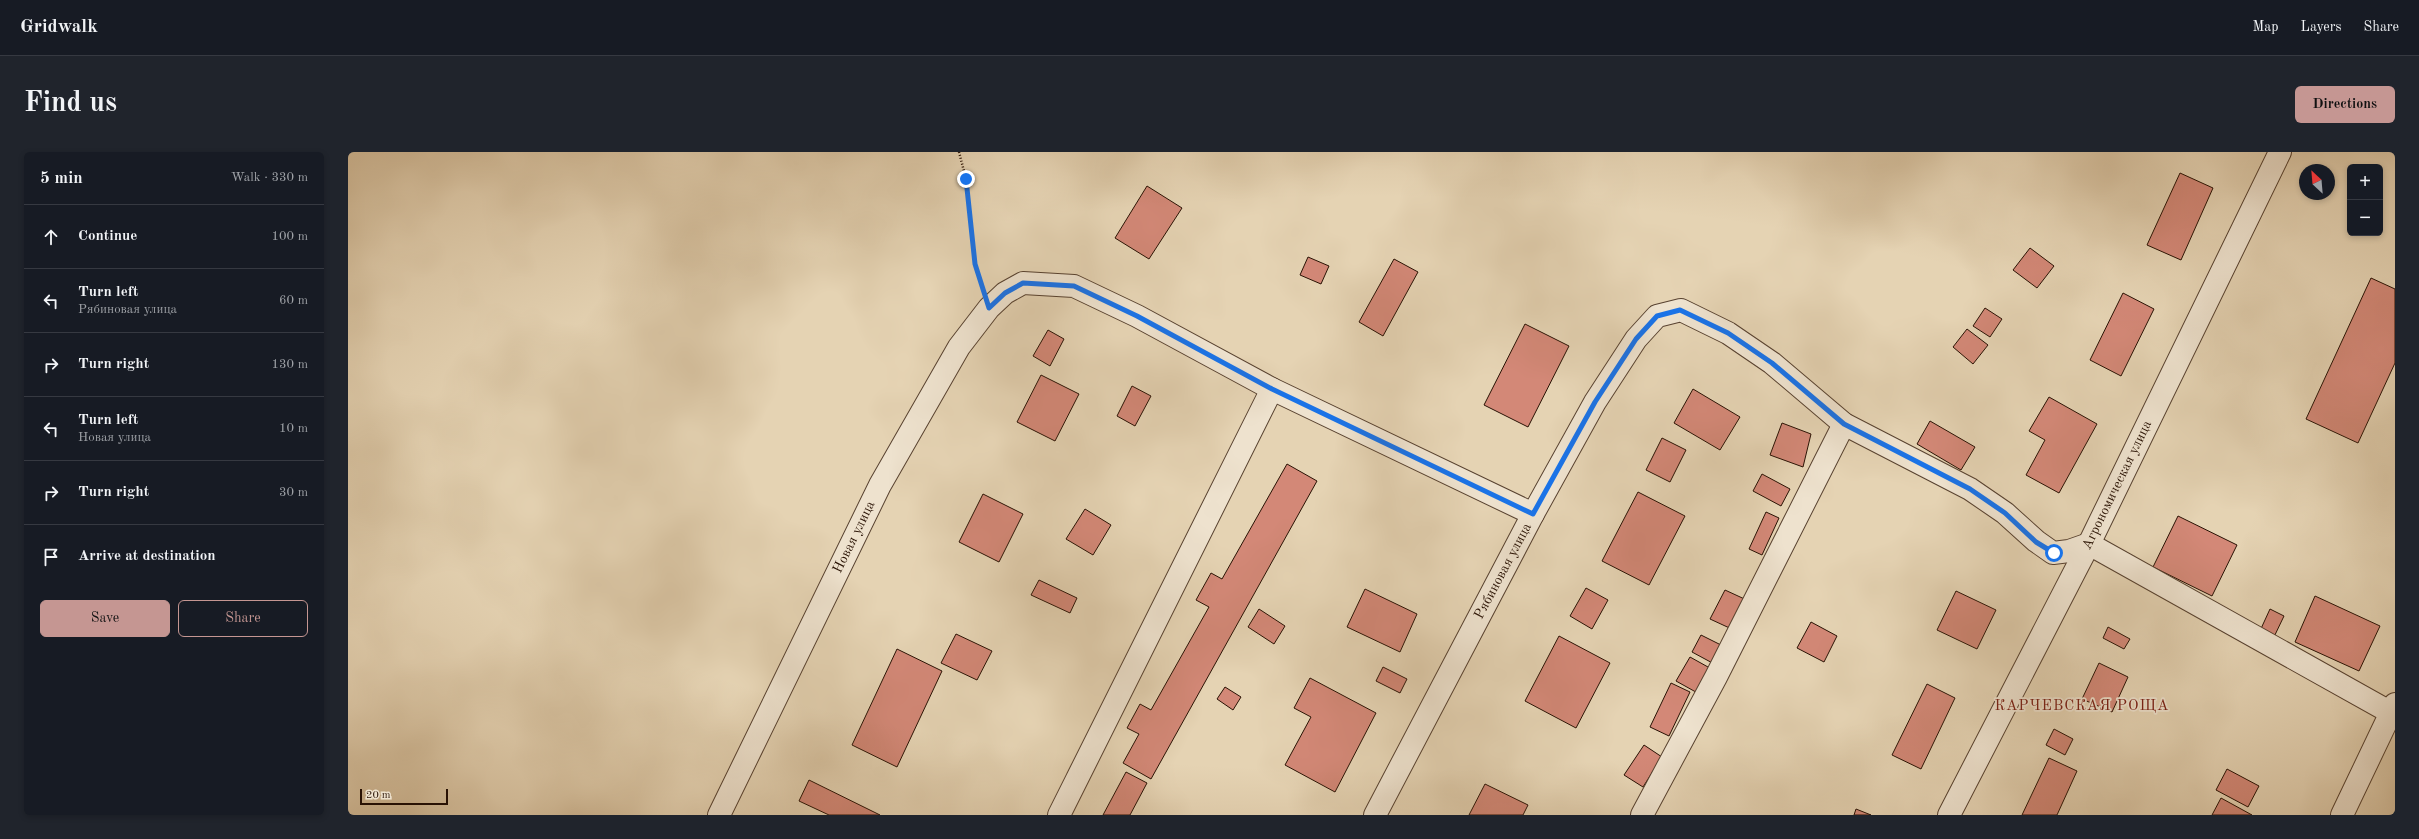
<!DOCTYPE html>
<meta charset="utf-8">
<style>
body{margin:0;font-family:"Old Standard TT",serif;background:#20242c;color:#f1f3f6}
.controls{position:absolute;right:12px;top:12px;display:grid;overflow:hidden;border-radius:6px;box-shadow:0 2px 6px #0003}
.controls button{width:36px;height:36px;display:grid;place-items:center;padding:0;border:0;border-bottom:1px solid #363941;background:#171b24;color:#f1f3f6;font:20px sans-serif}
.compass{position:absolute;left:1951px;top:12px;width:36px;height:36px;border-radius:50%;background:#171b24;box-shadow:0 2px 6px #0003;rotate:334deg}
.scale{position:absolute;left:12px;bottom:10px;width:88px;box-sizing:border-box;padding-left:4px;border:2px solid #291204;border-top:0;font-size:11px;line-height:14px;white-space:nowrap;color:#291204;-webkit-text-stroke:3px #eee2ce;paint-order:stroke}
.stop{position:absolute;width:12px;height:12px;margin:-9px;border:3px solid #1a73e8;border-radius:50%;background:#fff}
.stop.end{background:#1a73e8;border-color:#fff;box-shadow:0 1px 4px #0008}
.list{margin:0;padding:0;list-style:none}
h2{display:flex;justify-content:space-between;align-items:center;height:52px;margin:0;padding:0 16px;font-size:17px}
h2 small{font-size:13px;font-weight:400;color:#9ea1a6}
.list li{display:grid;grid-template-columns:26px 1fr auto;gap:12px;align-items:center;box-sizing:border-box;height:64px;padding:0 16px;border-top:1px solid #363941}
.list b{display:block;font-size:15px;white-space:nowrap}
.list p{margin:0;font-size:13px;white-space:nowrap;color:#9ea1a6}
.list em{font-size:13px;font-style:normal;color:#9ea1a6}
.actions{display:flex;gap:8px;padding:12px 16px}
.actions a{flex:1;padding:9px 0;border:1px solid #c59692;border-radius:6px;text-align:center;font-size:14px;color:#c59692}
.actions .main{background:#c59692;color:#111}
.icon{flex:none;width:22px;height:22px;fill:none;stroke:currentColor;stroke-width:2;stroke-linecap:round;stroke-linejoin:round}
.map{position:relative;flex:none;width:2047px;height:663px;overflow:hidden;border-radius:6px}
header{display:flex;align-items:center;gap:24px;box-sizing:border-box;height:56px;padding:0 20px;background:#171b24;border-bottom:1px solid #363941}
header strong{font-size:19px}
nav{display:flex;gap:22px;margin-inline-start:auto;font-size:14px}
.intro{display:flex;align-items:center;justify-content:space-between;box-sizing:border-box;height:96px;padding:0 24px}
h1{margin:0;font-size:28px}
.button{padding:10px 18px;border-radius:6px;background:#c59692;color:#111;font-size:14px;font-weight:700}
main{display:flex;gap:24px;padding:0 24px}
aside{flex:1;background:#171b24;border-radius:6px;box-shadow:0 2px 6px #0003}
.map>svg:first-child{display:block}
</style>
<header>
<strong>Gridwalk</strong>
<nav><a>Map</a><a>Layers</a><a>Share</a></nav>
</header>
<div class="intro"><h1>Find us</h1><a class="button">Directions</a></div>
<main>
<aside>
<h2>5 min<small>Walk · 330 m</small></h2>
<ul class="list">
<li><svg class="icon" aria-label="ahead" viewBox="0 0 24 24"><path d="M12 20V5M6 11l6-6 6 6"/></svg><div><b>Continue</b></div><em>100 m</em></li>
<li><svg class="icon" aria-label="left" viewBox="0 0 24 24"><path d="M17 20v-9H6M10 6l-5 5 5 5"/></svg><div><b>Turn left</b><p>Рябиновая улица</p></div><em>60 m</em></li>
<li><svg class="icon" aria-label="right" viewBox="0 0 24 24"><path d="M7 20v-9h11M14 6l5 5-5 5"/></svg><div><b>Turn right</b></div><em>130 m</em></li>
<li><svg class="icon" aria-label="left" viewBox="0 0 24 24"><path d="M17 20v-9H6M10 6l-5 5 5 5"/></svg><div><b>Turn left</b><p>Новая улица</p></div><em>10 m</em></li>
<li><svg class="icon" aria-label="right" viewBox="0 0 24 24"><path d="M7 20v-9h11M14 6l5 5-5 5"/></svg><div><b>Turn right</b></div><em>30 m</em></li>
<li><svg class="icon" aria-label="arrive" viewBox="0 0 24 24"><path d="M6 21V4h12l-3 4 3 4H6"/></svg><div><b>Arrive at destination</b></div></li>
</ul>
<div class="actions"><a class="main">Save</a><a>Share</a></div>
</aside>
<div class="map">
<svg width="2047" height="663" viewBox="0 0 2047 663">
<rect width="100%" height="100%" fill="#e5d3b3"/>
<filter id="stains"><feTurbulence type="fractalNoise" baseFrequency=".005" numOctaves="4"/><feColorMatrix values="0 0 0 0 .2 0 0 0 0 .09 0 0 0 0 .02 0 0 0 .5 -.17"/></filter>
<radialGradient id="worn" r=".72"><stop offset=".6" stop-color="#630" stop-opacity="0"/><stop offset="1" stop-color="#630" stop-opacity=".3"/></radialGradient>
<g fill="#d38877" stroke="#291204">
<path d="M1832,21L1865,36L1833,108L1799,93Z"/>
<path d="M799,34L834,56L801,107L767,86Z"/>
<path d="M1682,96L1706,114L1689,136L1665,118Z"/>
<path d="M960,105L981,114L973,132L952,123Z"/>
<path d="M1046,107L1070,120L1035,184L1011,170Z"/>
<path d="M2023,126L2047,137V211L2010,291L1958,267Z"/>
<path d="M1775,141L1806,157L1773,224L1742,208Z"/>
<path d="M1637,156L1654,167L1642,185L1625,174Z"/>
<path d="M1177,172L1221,194L1180,275L1136,253Z"/>
<path d="M1619,177L1640,193L1625,212L1605,195Z"/>
<path d="M700,178L716,187L702,214L685,204Z"/>
<path d="M693,223L731,242L707,289L669,270Z"/>
<path d="M784,234L803,244L787,274L769,264Z"/>
<path d="M1345,237L1392,265L1372,298L1326,271Z"/>
<path d="M1701,245L1749,272L1711,341L1678,323L1697,288L1681,279Z"/>
<path d="M1582,269L1627,295L1613,318L1569,292Z"/>
<path d="M1434,271L1463,282L1455,315L1422,303Z"/>
<path d="M1314,286L1338,298L1322,330L1298,318Z"/>
<path d="M939,312L969,329L803,627L775,611L791,582L779,576L792,552L803,558L861,455L848,448L863,421L874,427Z"/>
<path d="M1414,322L1442,337L1433,354L1405,339Z"/>
<path d="M1290,340L1337,364L1301,433L1254,409Z"/>
<path d="M635,342L675,362L651,410L611,390Z"/>
<path d="M737,357L763,373L745,403L718,387Z"/>
<path d="M1418,360L1431,366L1414,403L1401,397Z"/>
<path d="M1830,364L1889,393L1864,444L1805,415Z"/>
<path d="M691,428L729,446L722,461L683,443Z"/>
<path d="M1238,436L1260,448L1244,477L1222,464Z"/>
<path d="M1017,437L1069,462L1052,500L999,475Z"/>
<path d="M1377,438L1403,450L1388,479L1362,467Z"/>
<path d="M1608,439L1648,458L1629,497L1589,478Z"/>
<path d="M1967,444L2032,474L2011,519L1947,490Z"/>
<path d="M911,457L937,474L926,492L900,475Z"/>
<path d="M1922,457L1936,464L1925,487L1911,481Z"/>
<path d="M1463,470L1489,484L1476,510L1449,496Z"/>
<path d="M1760,475L1782,487L1776,497L1755,486Z"/>
<path d="M608,482L644,499L629,528L593,511Z"/>
<path d="M1353,483L1379,496L1370,514L1344,500Z"/>
<path d="M1211,484L1262,511L1228,576L1177,549Z"/>
<path d="M549,497L594,519L549,615L504,593Z"/>
<path d="M1342,505L1369,520L1355,544L1328,529Z"/>
<path d="M1751,511L1780,525L1764,560L1734,547Z"/>
<path d="M1035,515L1059,527L1052,541L1028,529Z"/>
<path d="M962,526L1028,561L987,640L937,613L963,565L946,556Z"/>
<path d="M1323,531L1342,540L1321,584L1302,575Z"/>
<path d="M1579,532L1607,546L1573,617L1544,603Z"/>
<path d="M877,535L893,545L885,558L869,547Z"/>
<path d="M1706,577L1725,587L1717,603L1698,593Z"/>
<path d="M1296,593L1314,605L1295,635L1276,623Z"/>
<path d="M1701,606L1729,619L1709,663H1674Z"/>
<path d="M1879,617L1911,634L1900,655L1868,638Z"/>
<path d="M778,620L799,631L782,663H755Z"/>
<path d="M461,628L532,663H481L451,649Z"/>
<path d="M1137,632L1180,653L1175,663H1121Z"/>
<path d="M1873,646L1904,663H1864Z"/>
<path d="M1508,657L1523,663H1506Z"/>
</g>
<g fill="none" stroke-linecap="round" stroke-linejoin="round">
<defs>
<g id="minor">
<path d="M371,663L532,333L611,195L641,156L657,141L675,131L726,134L789,164L924,237L1185,362"/>
<path d="M711,663L924,237"/>
<path d="M1027,663L1185,362L1247,250L1288,187L1309,164L1333,158L1380,181L1424,211L1496,272L1622,337L1657,361L1688,389L1705,401L1721,399L1741,392L2047,563"/>
<path d="M1294,663L1368,525L1496,272"/>
<path d="M1601,663L1741,392L1932,0"/>
<path d="M1994,663L2047,552"/>
</g>
</defs>
<use href="#minor" stroke="#584230" stroke-width="24"/>
<path stroke="#291204" stroke-width="2.5" stroke-dasharray="1 2" stroke-linecap="butt" d="M611,0L618,27L627,112L632,127"/>
<use href="#minor" stroke="#eee2ce" stroke-width="22"/>
</g>
<g fill="none" stroke-linecap="round" stroke-linejoin="round">
<path stroke="#1a73e8" stroke-width="5" d="M618,27L627,112L641,156L657,141L675,131L726,134L789,164L924,237L1185,362L1247,250L1288,187L1309,164L1332,158L1380,181L1424,211L1496,272L1622,337L1657,361L1688,390L1706,401"/>
</g>
<g text-anchor="middle" dominant-baseline="central" stroke-width="3.5" stroke-linejoin="round" paint-order="stroke">
<g font-size="14" fill="#291204" stroke="#eee2ce">
<text transform="translate(1769 333) rotate(-64)">Агрономическая улица</text>
<text transform="translate(506 385) rotate(-64)">Новая улица</text>
<text transform="translate(1155 419) rotate(-62)">Рябиновая улица</text>
</g>
<g font-size="15" letter-spacing="1" fill="#7a1f14" stroke="#eee2ce">
<text x="1734" y="554">КАРЧЕВСКАЯ РОЩА</text>
</g>
</g>
<rect width="100%" height="100%" filter="url(#stains)"/>
<rect width="100%" height="100%" fill="url(#worn)"/>
</svg>
<div class="controls">
<button>+</button>
<button>−</button>
</div>
<svg class="compass" viewBox="-18 -18 36 36"><path d="M0-13l5 13h-10z" fill="#e53935"/><path d="M0 13l5-13h-10z" fill="#9ea1a6"/></svg>
<div class="scale">20 m</div>
<div class="stop" style="left:1706px;top:401px"></div>
<div class="stop end" style="left:618px;top:27px"></div>
</div>
</main>
